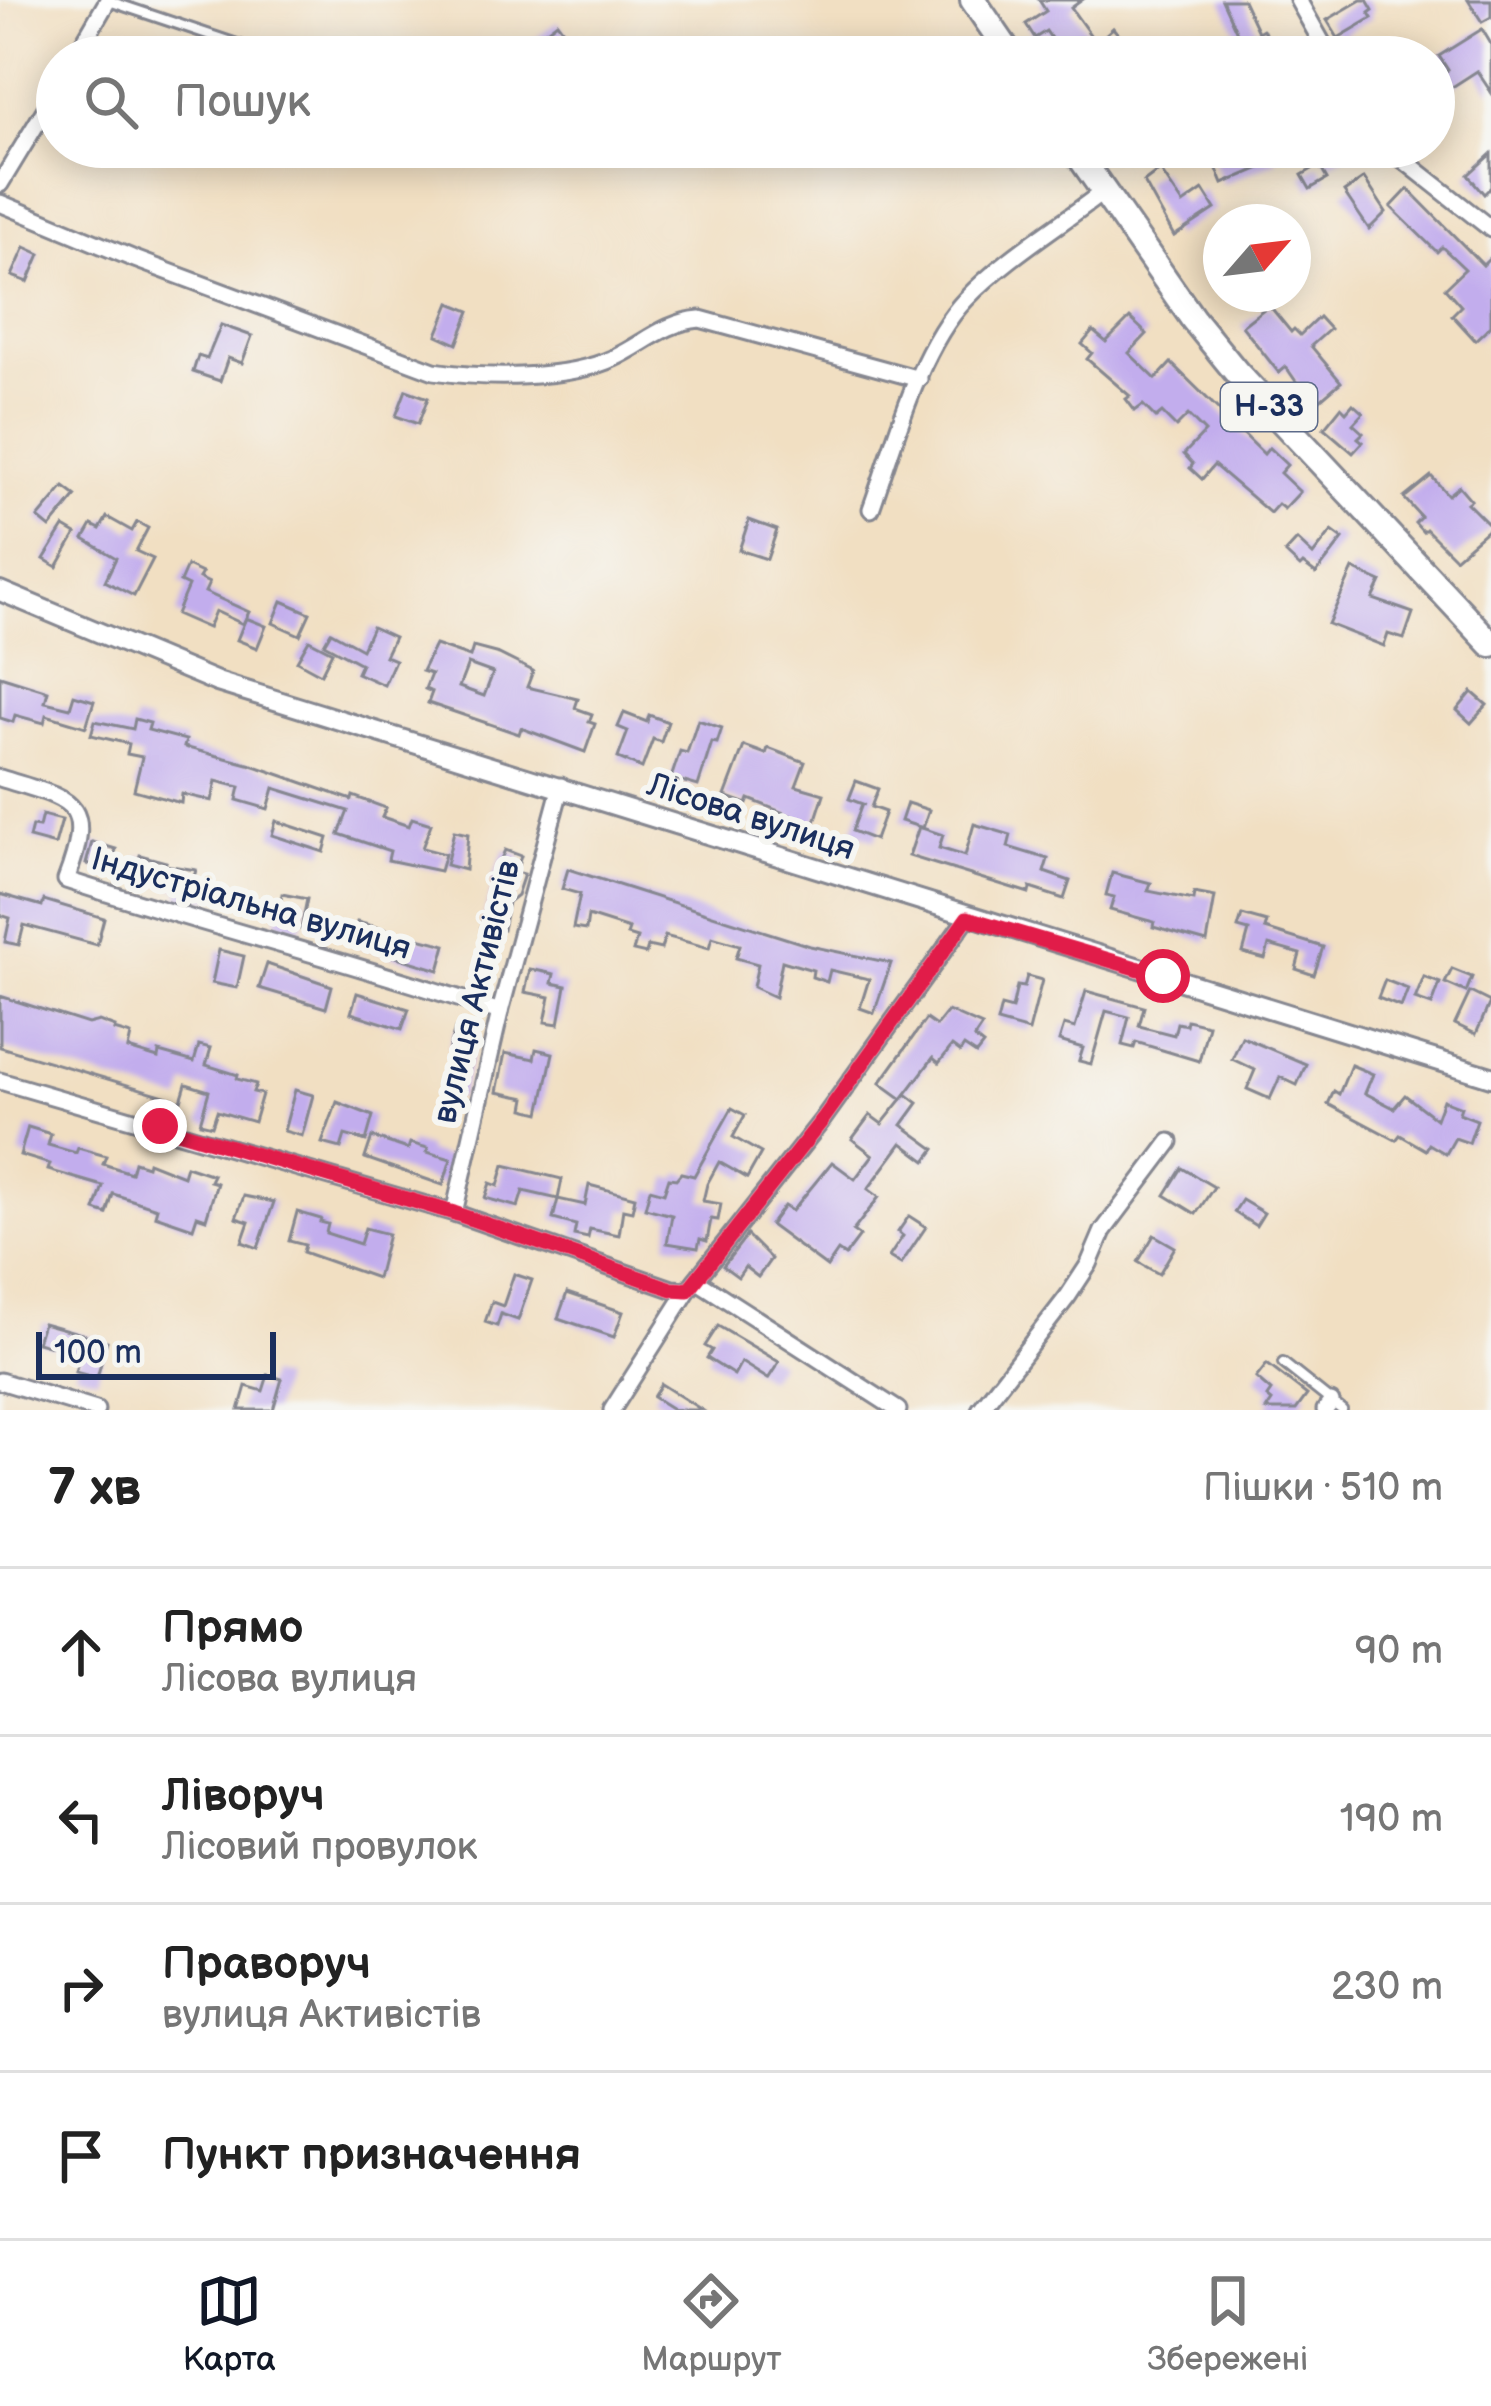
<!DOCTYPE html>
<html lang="uk">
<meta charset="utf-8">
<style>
body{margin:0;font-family:"Balsamiq Sans",sans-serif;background:#f6f6f6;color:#222}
.compass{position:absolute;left:1203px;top:204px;width:108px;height:108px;border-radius:50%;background:#fff;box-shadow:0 6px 30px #0003;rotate:62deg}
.scale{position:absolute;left:36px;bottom:30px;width:240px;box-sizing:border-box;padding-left:12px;border:6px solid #1b2f5e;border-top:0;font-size:33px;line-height:42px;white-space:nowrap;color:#1b2f5e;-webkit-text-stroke:9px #f6f6f2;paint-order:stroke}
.stop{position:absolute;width:36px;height:36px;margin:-27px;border:9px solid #e11d48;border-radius:50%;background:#fff}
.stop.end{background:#e11d48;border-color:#fff;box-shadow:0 3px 12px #0008}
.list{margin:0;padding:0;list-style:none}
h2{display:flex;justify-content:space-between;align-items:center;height:156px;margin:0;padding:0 48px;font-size:51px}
h2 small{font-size:39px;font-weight:400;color:#767676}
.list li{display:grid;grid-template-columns:78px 1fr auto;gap:36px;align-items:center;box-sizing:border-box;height:168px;padding:0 48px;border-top:3px solid #e0e0e0}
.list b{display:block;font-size:45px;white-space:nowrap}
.list p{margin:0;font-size:39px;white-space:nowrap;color:#767676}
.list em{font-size:39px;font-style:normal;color:#767676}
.icon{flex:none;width:66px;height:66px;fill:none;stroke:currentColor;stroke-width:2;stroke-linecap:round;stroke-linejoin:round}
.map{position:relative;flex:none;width:1491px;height:1410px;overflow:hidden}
.search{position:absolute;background:#fff;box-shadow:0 6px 30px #0003;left:36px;right:36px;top:36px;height:132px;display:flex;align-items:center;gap:30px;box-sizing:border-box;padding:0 42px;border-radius:66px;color:#767676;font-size:45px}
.sheet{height:828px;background:#fff}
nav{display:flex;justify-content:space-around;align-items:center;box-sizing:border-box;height:168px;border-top:3px solid #e0e0e0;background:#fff;font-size:33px;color:#767676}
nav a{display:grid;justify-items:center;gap:6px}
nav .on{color:#111827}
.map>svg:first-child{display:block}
</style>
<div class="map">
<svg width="1491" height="1410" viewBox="0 0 1491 1410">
<rect width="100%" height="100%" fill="#f6f6f2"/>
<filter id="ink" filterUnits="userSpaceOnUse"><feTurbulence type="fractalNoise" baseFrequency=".00833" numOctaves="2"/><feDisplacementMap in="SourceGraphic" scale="24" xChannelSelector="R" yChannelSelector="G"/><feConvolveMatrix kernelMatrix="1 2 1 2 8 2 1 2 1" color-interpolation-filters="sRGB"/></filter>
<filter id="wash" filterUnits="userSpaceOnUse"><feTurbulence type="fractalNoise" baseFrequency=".004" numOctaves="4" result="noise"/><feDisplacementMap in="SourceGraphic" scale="48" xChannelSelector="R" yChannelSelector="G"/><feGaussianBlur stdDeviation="2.7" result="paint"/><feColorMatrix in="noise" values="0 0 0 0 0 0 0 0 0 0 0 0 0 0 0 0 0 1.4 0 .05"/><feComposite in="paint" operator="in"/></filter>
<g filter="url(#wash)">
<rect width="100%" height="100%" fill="#f1dfc2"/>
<g id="blocks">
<g fill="#c2aded" fill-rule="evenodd">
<path d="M1039,0H1082L1071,8L1096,43L1113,28L1137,57H1079L1086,51L1084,47L1064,57L1046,31L1035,38L1026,24L1046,11Z"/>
<path d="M1222,0H1243L1258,32L1263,29L1277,57H1225L1220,46L1239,37Z"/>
<path d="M1361,0H1367L1373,10L1369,13L1372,18L1338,38L1327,20Z"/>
<path d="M1468,0H1491V17L1482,22Z"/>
<path d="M557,22L572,42L549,57L535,39Z"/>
<path d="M1482,29L1491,44V92L1477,71L1446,91L1437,77L1448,70L1439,56Z"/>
<path d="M1208,147H1270L1277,161L1223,184Z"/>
<path d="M1319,147H1362L1329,165Z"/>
<path d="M1491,154V187L1484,194L1468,175Z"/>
<path d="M1319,165L1327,179L1310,189L1302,175Z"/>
<path d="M1160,170L1183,204L1203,190L1215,209L1174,236L1144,182Z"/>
<path d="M1364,178L1386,212L1369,229L1344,192Z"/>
<path d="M1408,189L1483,265L1491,257V325L1475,340L1452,315L1461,306L1445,288L1465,269L1442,247L1437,252L1391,207Z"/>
<path d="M25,247L40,254L28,282L12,276Z"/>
<path d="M450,303L470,311L457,344L437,335Z"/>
<path d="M1269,305L1291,332L1294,329L1300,335L1319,317L1330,329L1311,346L1341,382L1313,406L1286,367L1279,373L1242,326Z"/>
<path d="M1130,318L1147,334L1129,353L1156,379L1171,363L1264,454L1269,448L1287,465L1280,473L1300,492L1284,509L1278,504L1270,513L1214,465L1202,479L1190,468L1193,464L1184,454L1205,432L1188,415L1176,427L1162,413L1156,418L1143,405L1135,411L1126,399L1130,396L1087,359L1092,353L1082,344L1093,331L1106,342Z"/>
<path d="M221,325L252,336L242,363L228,358L220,381L193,372L198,356L207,359Z"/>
<path d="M406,390L428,398L418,424L396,416Z"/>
<path d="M1353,404L1363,413L1353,424L1363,433L1358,438L1363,442L1353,453L1324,428L1341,407L1346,412Z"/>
<path d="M1431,476L1448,495L1459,486L1471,500L1467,503L1491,527L1455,558L1426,529L1423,532L1415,523L1421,517L1404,498Z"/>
<path d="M64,487L76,496L50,528L38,518Z"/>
<path d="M107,517L132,531L137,522L148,528L136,551L153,559L134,596L105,581L116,558L84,539L92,525L100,529Z"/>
<path d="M749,520L777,530L767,559L739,550Z"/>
<path d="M64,527L76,534L57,567L44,559Z"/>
<path d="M1332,531L1343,539L1316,574L1303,564L1300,567L1285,553L1297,540L1313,555Z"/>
<path d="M187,566L202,573L199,578L209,583L205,592L249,612L243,624L215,611L208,628L176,614L188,586L180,582Z"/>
<path d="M1353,569L1381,582L1373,599L1413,613L1404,639L1388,634L1384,646L1328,624Z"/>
<path d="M282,601L310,613L300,635L273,623Z"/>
<path d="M246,618L266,626L257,648L237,640Z"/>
<path d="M372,627L394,637L385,656L395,660L384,685L357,673L361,664L324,644L331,632L362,649Z"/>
<path d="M309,640L332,652L321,674L297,661Z"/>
<path d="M435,645L470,657L473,647L499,654L533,671L527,687L578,699L575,708L592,714L589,722L595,724L585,752L521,728L519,734L428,703L432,692L425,689L431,674L422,671ZM468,664L493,673L484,696L459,687Z"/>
<path d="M0,676L48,691L45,702L70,708L74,695L94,701L86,727L46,715L44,723L15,715L13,722L0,718Z"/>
<path d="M1472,692L1487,705L1471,723L1457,710Z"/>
<path d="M624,713L647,722L649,715L668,722L661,742L653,739L642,768L618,758L628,731L618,727Z"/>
<path d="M135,719L150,723L148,730L186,740L184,747L252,765L352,800L353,796L386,808L382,817L409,826L412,818L431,824L422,848L445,854L440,871L388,860L390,851L339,834L348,811L274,788L268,809L237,800L240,787L216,781L212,801L182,794L181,803L134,790L142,757L127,754L129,744L91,735L95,721L133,729Z"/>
<path d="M698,720L722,728L717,743L712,742L698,786L671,778L680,751L687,753Z"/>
<path d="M744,746L766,754L768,748L805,762L796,786L824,794L814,825L749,799L747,804L725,796Z"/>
<path d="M856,781L878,789L871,807L885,812L875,840L852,831L862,804L865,805L849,799Z"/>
<path d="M907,803L929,810L923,828L901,821Z"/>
<path d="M42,815L62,820L55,845L29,838L32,826L39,827Z"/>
<path d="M276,821L328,838L324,852L272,835Z"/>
<path d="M974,824L1011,835L1008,847L1048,859L1044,872L1070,881L1064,899L1030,888L1029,893L909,856L919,827L943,835L939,848L965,856Z"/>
<path d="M454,831L468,834L465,870L446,865Z"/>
<path d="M92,842L116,849L112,866L104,864L102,868L86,864Z"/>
<path d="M505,850L521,856L516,872L524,874L517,895L508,902L503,930L481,926L494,883L491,882Z"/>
<path d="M140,855L166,862L165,865L196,870L192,884L212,889L210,900L189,897L188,905L178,902L180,889L134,877Z"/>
<path d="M568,869L810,946L891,963L874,1013L860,1008L869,979L830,970L827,982L812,977L813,970L782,961L775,997L753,987L758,964L736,958L740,945L712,937L709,948L665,936L661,949L648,946L646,954L633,951L637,938L627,935L629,929L588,916L586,930L573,928L580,894L562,889Z"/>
<path d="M1112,873L1151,883L1148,891L1193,900L1194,893L1215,897L1207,942L1153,927L1154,922L1110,910L1114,897L1106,895Z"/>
<path d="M0,894L42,906L44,900L104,918L97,945L24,925L19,945L5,942L10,918L0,915Z"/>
<path d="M282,894L307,899L301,929L276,924Z"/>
<path d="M1242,915L1267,922L1265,929L1323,947L1314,975L1296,969L1300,954L1269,945L1265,959L1243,953L1249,931L1238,928Z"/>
<path d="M357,922L446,945L439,970L351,943Z"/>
<path d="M219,950L244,956L237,988L212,983Z"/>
<path d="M267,964L332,986L326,1008L259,988Z"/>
<path d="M530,969L554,974L552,983L566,986L559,1024L545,1022L550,997L525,992Z"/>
<path d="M1452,969L1472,977L1466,992L1445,983Z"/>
<path d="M1027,976L1042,980L1029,1031L997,1022L1001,1006L1012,1009L1017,986L1024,987Z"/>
<path d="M1424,977L1440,983L1432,1005L1415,999Z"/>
<path d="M1385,980L1408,989L1401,1007L1378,998Z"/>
<path d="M1086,991L1144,1007L1139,1026L1174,1035L1177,1023L1186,1025L1187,1020L1208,1025L1199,1061L1136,1042L1134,1048L1122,1045L1129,1017L1106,1011L1091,1064L1079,1061L1083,1048L1059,1041L1064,1025L1075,1028Z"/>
<path d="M1470,992L1490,1002L1476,1034L1455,1024Z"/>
<path d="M357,993L409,1009L402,1029L351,1013Z"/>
<path d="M0,996L88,1024L99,1021L115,1027L114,1030L131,1035L128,1049L158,1058L159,1052L194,1062L199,1045L211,1048L206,1065L238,1075L237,1079L256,1084L253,1092L262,1094L254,1122L217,1111L212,1126L200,1123L209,1091L186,1084L181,1101L0,1047Z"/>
<path d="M948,1011L982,1026L974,1038L983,1045L976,1054L964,1046L960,1052L952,1046L939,1063L933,1058L902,1099L880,1083L926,1019L936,1026Z"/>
<path d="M455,1029L478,1035L460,1098L446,1094L457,1055L456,1050L449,1048Z"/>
<path d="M1242,1037L1306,1064L1297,1085L1280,1077L1270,1099L1247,1089L1255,1070L1232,1059Z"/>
<path d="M536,1049L553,1053L540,1113L524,1109L526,1098L497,1092L505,1053L534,1059Z"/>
<path d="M1351,1065L1373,1074L1365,1093L1394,1108L1405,1095L1436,1119L1443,1100L1461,1107L1459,1113L1477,1120L1469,1143L1455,1138L1446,1154L1429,1144L1426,1150L1400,1135L1396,1140L1328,1104L1334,1091L1339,1094Z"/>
<path d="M295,1090L313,1095L302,1136L284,1131Z"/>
<path d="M906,1094L918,1103L902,1125L935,1149L926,1161L902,1143L868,1189L879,1197L853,1231L860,1236L845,1256L838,1251L827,1267L770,1225L784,1206L792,1211L832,1162L855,1179L873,1155L852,1139L870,1115L882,1124Z"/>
<path d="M337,1102L373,1116L366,1141L345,1135L341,1148L322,1143Z"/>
<path d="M732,1108L745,1115L733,1137L761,1153L747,1178L719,1162L707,1184L703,1201L721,1204L718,1220L711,1219L707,1241L700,1239L698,1248L667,1243L672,1215L645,1208L650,1189L664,1193L669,1178L676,1179L681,1173L694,1176Z"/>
<path d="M28,1127L51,1134L48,1145L76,1153L78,1148L106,1156L103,1164L131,1173L134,1162L147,1166L148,1162L183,1176L186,1166L213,1175L210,1181L217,1183L206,1219L197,1216L193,1228L155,1215L157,1208L113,1194L107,1214L95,1210L103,1186L48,1170L50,1164L20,1155Z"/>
<path d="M372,1137L408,1149L410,1143L428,1148L427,1152L451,1159L443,1185L365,1158Z"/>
<path d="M504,1165L562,1179L558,1199L523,1191L518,1207L485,1198L490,1183L498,1186Z"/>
<path d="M1182,1168L1214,1187L1196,1214L1165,1195Z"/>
<path d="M589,1185L635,1197L632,1211L623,1209L619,1235L590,1229L588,1238L574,1235L576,1225L553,1219L558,1199L585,1205Z"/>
<path d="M244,1196L274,1202L258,1248L242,1242L249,1222L236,1218Z"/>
<path d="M1242,1200L1264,1213L1256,1226L1234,1212Z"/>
<path d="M297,1212L321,1219L320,1222L328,1224L326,1233L360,1244L365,1228L388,1234L377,1278L303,1252L305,1245L289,1241Z"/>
<path d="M909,1216L926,1227L901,1264L889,1257L903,1236L898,1232Z"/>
<path d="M747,1235L771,1259L758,1277L745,1267L738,1277L723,1266Z"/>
<path d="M1154,1235L1175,1247L1159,1274L1138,1262Z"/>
<path d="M514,1274L532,1280L518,1320L501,1314L497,1326L485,1322L492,1302L503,1306Z"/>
<path d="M567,1293L623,1312L614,1337L558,1318Z"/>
<path d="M43,1323L107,1341L97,1378L75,1372L80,1354L37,1342Z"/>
<path d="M718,1326L779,1362L768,1379L741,1362L734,1375L707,1358L712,1350L705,1346Z"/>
<path d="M1267,1364L1307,1395L1296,1410H1266L1272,1401L1267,1397L1271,1391L1256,1378Z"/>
<path d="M268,1375L282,1379L273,1410H239L246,1386L263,1391Z"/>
<path d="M661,1384L702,1410H674L653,1397Z"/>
</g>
</g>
</g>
<g filter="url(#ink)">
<use href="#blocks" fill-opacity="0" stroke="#868790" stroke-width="3"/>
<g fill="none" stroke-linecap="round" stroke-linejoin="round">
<defs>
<g id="service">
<path d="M109,1L267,54"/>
<path d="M1283,1363L1342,1410"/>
</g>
<g id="minor">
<path d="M1298,0L1330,57"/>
<path d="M75,57L108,0"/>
<path d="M1387,147L1491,229"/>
<path d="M0,184L57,90"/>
<path d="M0,203L132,258L434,371C485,379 567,380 614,358C644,344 665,322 700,319L919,379"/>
<path d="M871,509C894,445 918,349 966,299C1005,258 1059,226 1104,191"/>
<path d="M0,778C70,800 97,798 66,880C210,927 357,963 500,1012"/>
<path d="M0,1081L454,1213L672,1289L688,1290"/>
<path d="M454,1213L500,1012L561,786"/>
<path d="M696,1280L898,1410"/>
<path d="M0,1381L96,1410"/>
<path d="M612,1410L688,1290L823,1119L967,918"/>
<path d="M980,1410L1068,1296L1089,1264L1103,1231L1170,1142"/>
<path d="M1325,1410L1331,1402"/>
</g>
<path id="tertiary" d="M0,591L217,682L1491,1077"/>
<g id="primary">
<path d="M973,0L1012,57"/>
<path d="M1073,147L1193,319L1237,373L1491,644"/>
</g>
</defs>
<use href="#service" stroke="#868790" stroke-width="14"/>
<use href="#minor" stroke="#868790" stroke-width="21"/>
<use href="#tertiary" stroke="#868790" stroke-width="24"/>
<use href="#primary" stroke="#868790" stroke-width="30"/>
<use href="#service" stroke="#fff" stroke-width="8"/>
<use href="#minor" stroke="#fff" stroke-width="15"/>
<use href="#tertiary" stroke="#fff" stroke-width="18"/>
<use href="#primary" stroke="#fff" stroke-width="24"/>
</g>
</g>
<g fill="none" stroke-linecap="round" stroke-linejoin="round" filter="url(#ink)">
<path stroke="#e11d48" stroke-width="15" d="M160,1126L454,1213L672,1289L688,1290L823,1119L967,918L1163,976"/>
</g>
<g text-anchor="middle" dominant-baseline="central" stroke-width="12" stroke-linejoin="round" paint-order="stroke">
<rect fill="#f6f6f2" stroke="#5d6b8a" stroke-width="3" x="1221" y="383" width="96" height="48" rx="9"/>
<g font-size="30" font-weight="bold" fill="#1b2f5e">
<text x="1269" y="407">Н-33</text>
</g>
<g font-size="33" fill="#1b2f5e" stroke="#f6f6f2">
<text transform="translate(751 817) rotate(18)">Лісова вулиця</text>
<text transform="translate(251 904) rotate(16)">Індустріальна вулиця</text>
<text transform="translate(477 992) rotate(-76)">вулиця Активістів</text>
</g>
</g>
</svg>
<svg class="compass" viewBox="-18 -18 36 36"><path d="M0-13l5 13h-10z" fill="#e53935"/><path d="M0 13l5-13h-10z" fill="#767676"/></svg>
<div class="scale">100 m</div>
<div class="stop" style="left:1163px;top:976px"></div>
<div class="stop end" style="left:160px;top:1126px"></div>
<div class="search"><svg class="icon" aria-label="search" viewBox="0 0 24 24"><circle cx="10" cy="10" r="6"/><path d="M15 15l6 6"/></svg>Пошук</div>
</div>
<section class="sheet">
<h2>7 хв<small>Пішки · 510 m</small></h2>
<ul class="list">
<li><svg class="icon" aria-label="ahead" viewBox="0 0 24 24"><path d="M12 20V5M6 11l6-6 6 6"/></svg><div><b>Прямо</b><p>Лісова вулиця</p></div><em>90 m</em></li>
<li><svg class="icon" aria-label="left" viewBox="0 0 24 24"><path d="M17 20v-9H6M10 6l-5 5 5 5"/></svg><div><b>Ліворуч</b><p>Лісовий провулок</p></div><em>190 m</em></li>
<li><svg class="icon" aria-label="right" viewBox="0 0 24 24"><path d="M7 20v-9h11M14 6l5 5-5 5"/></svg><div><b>Праворуч</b><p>вулиця Активістів</p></div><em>230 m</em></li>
<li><svg class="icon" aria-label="arrive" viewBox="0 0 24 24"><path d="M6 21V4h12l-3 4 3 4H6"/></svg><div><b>Пункт призначення</b></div></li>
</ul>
</section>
<nav>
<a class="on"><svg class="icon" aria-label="map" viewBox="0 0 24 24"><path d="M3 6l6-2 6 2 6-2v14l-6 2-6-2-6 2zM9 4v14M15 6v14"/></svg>Карта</a>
<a><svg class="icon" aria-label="directions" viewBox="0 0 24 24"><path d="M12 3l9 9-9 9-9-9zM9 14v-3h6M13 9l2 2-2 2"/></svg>Маршрут</a>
<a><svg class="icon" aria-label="saved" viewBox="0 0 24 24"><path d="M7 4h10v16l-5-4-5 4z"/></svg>Збережені</a>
</nav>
